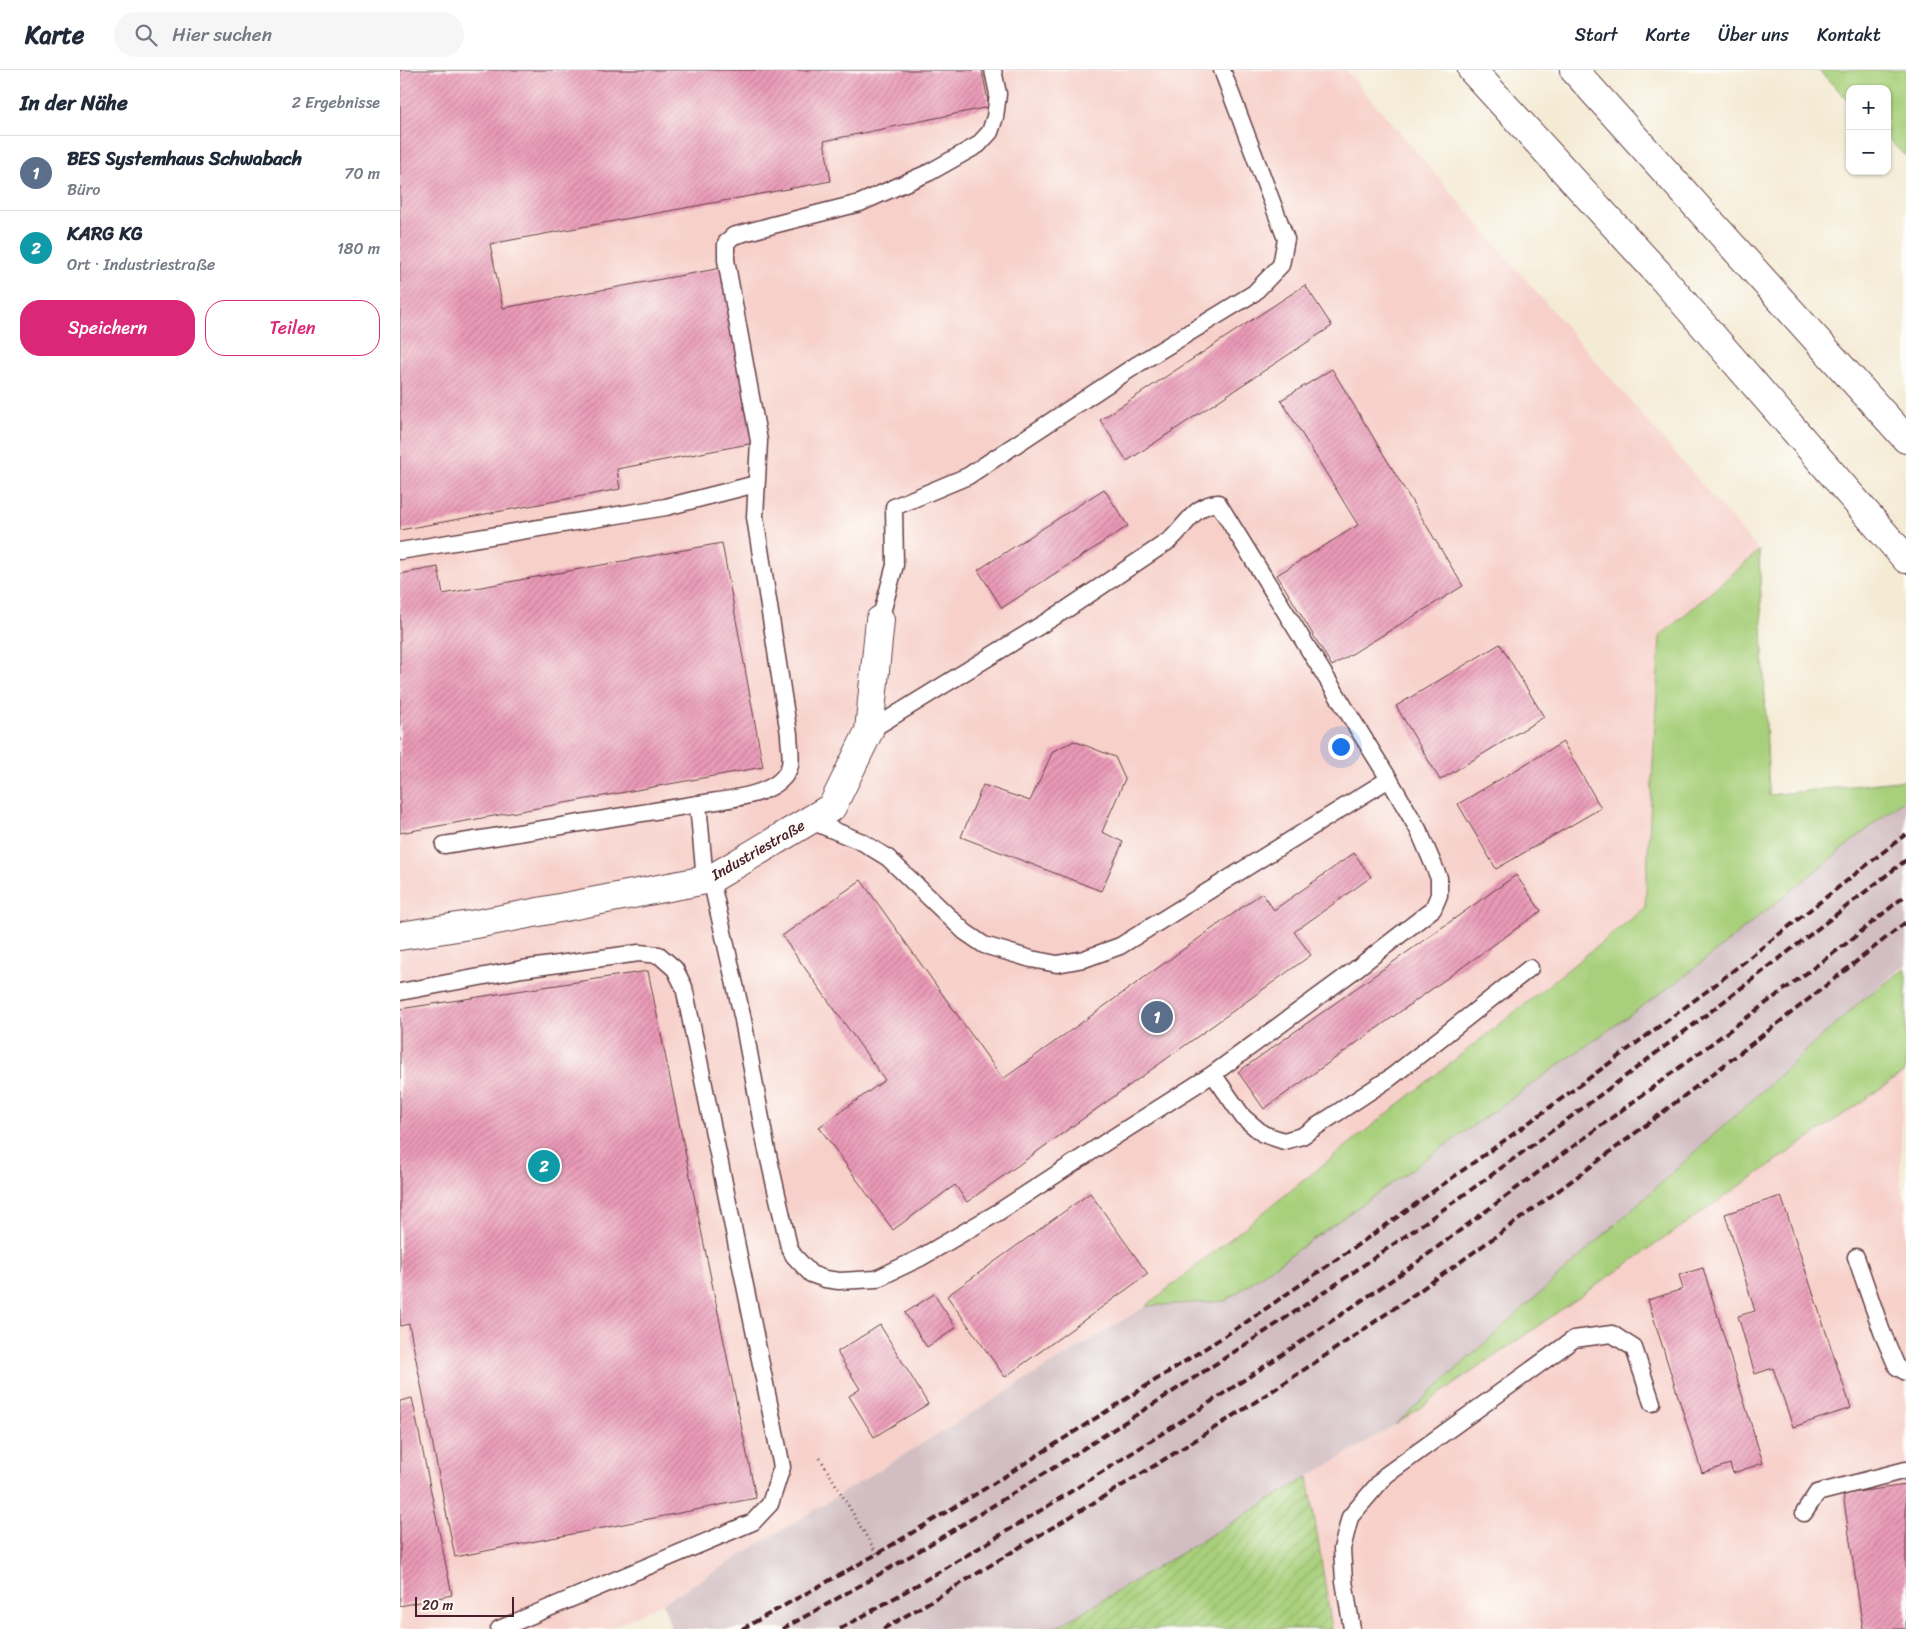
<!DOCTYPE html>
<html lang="de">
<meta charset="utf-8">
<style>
body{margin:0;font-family:Sriracha,sans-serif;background:#f6f6f7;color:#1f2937}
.controls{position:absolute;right:15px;top:15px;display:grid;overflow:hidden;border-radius:10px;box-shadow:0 1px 4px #0004}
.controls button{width:45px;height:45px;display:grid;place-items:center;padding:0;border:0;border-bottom:1px solid #e0e1e3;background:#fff;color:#1f2937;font:25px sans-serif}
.scale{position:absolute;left:15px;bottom:12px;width:99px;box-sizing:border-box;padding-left:5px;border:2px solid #4a1f2b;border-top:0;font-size:14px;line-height:18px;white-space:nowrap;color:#4a1f2b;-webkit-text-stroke:4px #fdfcf7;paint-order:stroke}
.you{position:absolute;left:940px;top:676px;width:18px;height:18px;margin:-12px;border:4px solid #fff;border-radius:50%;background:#1a73e8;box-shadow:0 0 0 8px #1a73e833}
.badge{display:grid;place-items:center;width:32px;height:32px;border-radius:50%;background:#db2777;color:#fff;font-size:16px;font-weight:700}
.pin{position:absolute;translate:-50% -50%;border:2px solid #fff;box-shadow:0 1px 5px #0006}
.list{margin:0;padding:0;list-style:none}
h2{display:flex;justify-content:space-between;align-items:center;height:65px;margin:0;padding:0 20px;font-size:21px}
h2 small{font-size:16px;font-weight:400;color:#747a83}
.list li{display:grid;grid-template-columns:32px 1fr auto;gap:15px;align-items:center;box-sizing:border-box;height:75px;padding:0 20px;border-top:1px solid #e0e1e3}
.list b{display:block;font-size:19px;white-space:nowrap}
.list p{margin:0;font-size:16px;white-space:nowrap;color:#747a83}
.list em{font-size:16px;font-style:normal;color:#747a83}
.actions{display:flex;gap:10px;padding:15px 20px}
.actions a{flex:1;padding:11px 0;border:1px solid #db2777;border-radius:20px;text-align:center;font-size:18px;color:#db2777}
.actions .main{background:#db2777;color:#fff}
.icon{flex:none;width:28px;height:28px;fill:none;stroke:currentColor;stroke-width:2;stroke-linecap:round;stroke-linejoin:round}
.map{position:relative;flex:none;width:1506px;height:1559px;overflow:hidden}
header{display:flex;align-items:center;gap:30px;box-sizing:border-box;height:70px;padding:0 25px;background:#fff;border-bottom:1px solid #e0e1e3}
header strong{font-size:24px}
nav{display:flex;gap:28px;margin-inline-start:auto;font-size:18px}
.search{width:350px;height:45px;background:#f6f6f7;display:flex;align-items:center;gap:12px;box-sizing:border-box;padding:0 18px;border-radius:28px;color:#747a83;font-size:19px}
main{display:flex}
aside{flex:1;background:#fff}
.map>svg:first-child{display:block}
</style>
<header>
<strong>Karte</strong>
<div class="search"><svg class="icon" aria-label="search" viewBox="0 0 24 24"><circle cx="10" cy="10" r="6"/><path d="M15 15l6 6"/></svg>Hier suchen</div>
<nav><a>Start</a><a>Karte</a><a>Über uns</a><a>Kontakt</a></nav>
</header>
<main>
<aside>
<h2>In der Nähe<small>2 Ergebnisse</small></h2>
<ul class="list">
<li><span class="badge" style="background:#5c6f8a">1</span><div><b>BES Systemhaus Schwabach</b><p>Büro</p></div><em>70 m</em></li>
<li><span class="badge" style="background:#0f9aa8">2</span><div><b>KARG KG</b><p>Ort · Industriestraße</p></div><em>180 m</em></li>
</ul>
<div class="actions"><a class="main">Speichern</a><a>Teilen</a></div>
</aside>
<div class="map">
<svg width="1506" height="1559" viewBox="0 0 1506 1559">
<defs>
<pattern id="garden-furrows" width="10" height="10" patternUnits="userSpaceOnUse" patternTransform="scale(1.25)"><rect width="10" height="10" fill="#a8d07b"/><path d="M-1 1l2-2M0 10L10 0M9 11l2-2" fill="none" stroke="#92b26a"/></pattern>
<pattern id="building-hatch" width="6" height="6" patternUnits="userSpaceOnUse" patternTransform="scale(1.25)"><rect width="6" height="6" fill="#ea9ab7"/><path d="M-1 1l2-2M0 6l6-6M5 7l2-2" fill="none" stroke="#c07d95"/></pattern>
</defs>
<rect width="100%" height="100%" fill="#fdfcf7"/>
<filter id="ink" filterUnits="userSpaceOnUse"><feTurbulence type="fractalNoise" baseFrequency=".02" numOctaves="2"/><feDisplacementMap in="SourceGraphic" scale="10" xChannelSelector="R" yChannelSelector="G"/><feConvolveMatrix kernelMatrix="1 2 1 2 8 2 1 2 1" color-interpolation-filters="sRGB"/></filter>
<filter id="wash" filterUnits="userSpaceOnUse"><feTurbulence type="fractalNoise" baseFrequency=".0096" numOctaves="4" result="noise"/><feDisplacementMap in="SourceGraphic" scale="20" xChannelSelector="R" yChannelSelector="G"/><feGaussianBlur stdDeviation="1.12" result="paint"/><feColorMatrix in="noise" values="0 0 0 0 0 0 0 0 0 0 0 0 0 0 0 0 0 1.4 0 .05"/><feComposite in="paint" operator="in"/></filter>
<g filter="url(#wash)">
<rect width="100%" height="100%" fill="#f4ebd5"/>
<g fill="#f7d0ca">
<path d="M0,0H946L1359,481L1260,566L1245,838L746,1236L263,1533L208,1559H0Z"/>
<path d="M1503,1003L1500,1114L1506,1134V1559H932L908,1407L995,1355Z"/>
</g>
<path fill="#d2bec2" d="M1506,728V895L1462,930L995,1355L654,1559H271L263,1533L746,1236L825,1231L1285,906Z"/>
<g fill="#a8d07b" stroke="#797853">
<path d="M1418,0H1506V87L1487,68V19H1450V32Z"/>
<path d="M1359,481L1369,725L1506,710V728L1285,906L825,1231L746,1236L1245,838L1260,566Z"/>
<path d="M1506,898V999L1503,1003L995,1355L1462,930Z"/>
</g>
<path fill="url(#garden-furrows)" stroke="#797853" d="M908,1407L932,1559H654Z"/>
<g id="blocks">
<g fill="url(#building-hatch)">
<path d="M0,0H582L589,37L424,71L431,111L90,174L103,238L322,198L354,373L217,399L220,419L0,460Z"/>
<path d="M905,215L932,256L727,391L700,350Z"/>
<path d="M932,299L1063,516L932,596L877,505L958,455L881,330Z"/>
<path d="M704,419L728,456L602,538L578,500Z"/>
<path d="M322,473L363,697L0,763V504L38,497L43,524Z"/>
<path d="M1100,574L1144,647L1040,710L996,636Z"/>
<path d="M674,671L715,687L725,709L702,762L723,772L701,821L561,767L583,715L630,731L653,681Z"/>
<path d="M1163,672L1201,738L1096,799L1058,734Z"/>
<path d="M954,783L971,807L894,862L911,885L567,1132L555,1115L493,1160L419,1057L485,1010L382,866L461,810L603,1009L862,823L874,840Z"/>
<path d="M1116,805L1141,841L864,1039L838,1002Z"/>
<path d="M248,901L356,1428L55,1487L9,1254L0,1256V939Z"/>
<path d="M690,1123L748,1204L605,1307L547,1226Z"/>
<path d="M1381,1126L1451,1338L1393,1357L1373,1298L1355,1304L1338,1246L1355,1241L1325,1144Z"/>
<path d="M1303,1198L1363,1393L1333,1403L1330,1394L1302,1403L1248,1230L1283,1219L1279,1205Z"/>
<path d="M534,1224L556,1258L527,1277L505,1243Z"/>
<path d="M480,1255L528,1334L474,1367L449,1326L460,1319L437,1282Z"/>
<path d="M12,1328L52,1525L0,1536V1331Z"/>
<path d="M1506,1415V1559H1463L1443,1424Z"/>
</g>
</g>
</g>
<g filter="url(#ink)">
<use href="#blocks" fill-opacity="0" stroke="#643e44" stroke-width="1"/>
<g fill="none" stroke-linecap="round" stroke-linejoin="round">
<defs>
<g id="lane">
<path d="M0,481L266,437L356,414"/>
<path d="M480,550L495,495L494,437L568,406L738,294L854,223L881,195L886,169L822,0"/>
<path d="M409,750L462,772L488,788L565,862L584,875L631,889L657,894L684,889L720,876L989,709"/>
<path d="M44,775L298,734"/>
<path d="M311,809L343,950L366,1076L389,1177L394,1186L411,1204L425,1209L439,1211L476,1209L520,1188L597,1143L706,1072L813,1004L952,902L1033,839L1039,825V808L1019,761L989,709L818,433C795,434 786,456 770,470L667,539L469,661"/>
<path d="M305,810L298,734C325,729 382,727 390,695C392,686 389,674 389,664L355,447L359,371L326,190V173L333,166L373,155L460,133L530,102L578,75L590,62L595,47L598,24L593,0"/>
<path d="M0,922L122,899L239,883L259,885L275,899L284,917L382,1397L370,1434L353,1452L99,1559"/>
<path d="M813,1004L843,1047L863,1064L884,1071L902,1066L990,1008L1130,898"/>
<path d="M1456,1187L1482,1262L1497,1297L1506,1302"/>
<path d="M1404,1443L1417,1423L1506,1400"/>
<path d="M952,1559L944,1511L942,1479L950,1447L986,1405L1174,1269L1212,1264L1234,1278L1252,1333"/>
</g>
<path id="street" d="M0,866L76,854L311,809L432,737L469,661L480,550"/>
<g id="highway">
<path d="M1072,0L1258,203L1506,489"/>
<path d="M1174,0L1506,369"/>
</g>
</defs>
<use href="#lane" stroke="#643e44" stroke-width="19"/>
<use href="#street" stroke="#643e44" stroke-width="30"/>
<use href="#highway" stroke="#643e44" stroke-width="30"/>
<path stroke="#643e44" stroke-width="3" stroke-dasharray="1 4" stroke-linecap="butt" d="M420,1388L477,1484"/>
<use href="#lane" stroke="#fff" stroke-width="16"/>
<use href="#street" stroke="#fff" stroke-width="28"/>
<use href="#highway" stroke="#fff" stroke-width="28"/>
<g stroke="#4a1f2b" stroke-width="4" stroke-dasharray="8 4" stroke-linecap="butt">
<path d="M342,1559L477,1484L591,1415L845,1253L982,1158L1119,1060L1311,918L1506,764"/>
<path d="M382,1559C499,1496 611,1425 722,1354C813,1296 903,1238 991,1176C1167,1054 1337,922 1506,790"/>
<path d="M440,1559C637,1448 827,1324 1012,1196L1447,873L1506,825"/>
<path d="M483,1559C530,1532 577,1504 623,1475C709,1424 794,1372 878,1317C1095,1174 1303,1014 1506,852"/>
</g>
</g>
</g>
<g text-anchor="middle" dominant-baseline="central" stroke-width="4" stroke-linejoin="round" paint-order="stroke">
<g font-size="15" fill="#4a1f2b" stroke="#fdfcf7">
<text transform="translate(358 780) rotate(-30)">Industriestraße</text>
</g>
</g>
</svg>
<div class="controls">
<button>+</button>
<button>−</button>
</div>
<div class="scale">20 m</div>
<div class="you"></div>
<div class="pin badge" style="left:757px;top:947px;background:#5c6f8a">1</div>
<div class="pin badge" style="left:144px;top:1096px;background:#0f9aa8">2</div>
</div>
</main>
